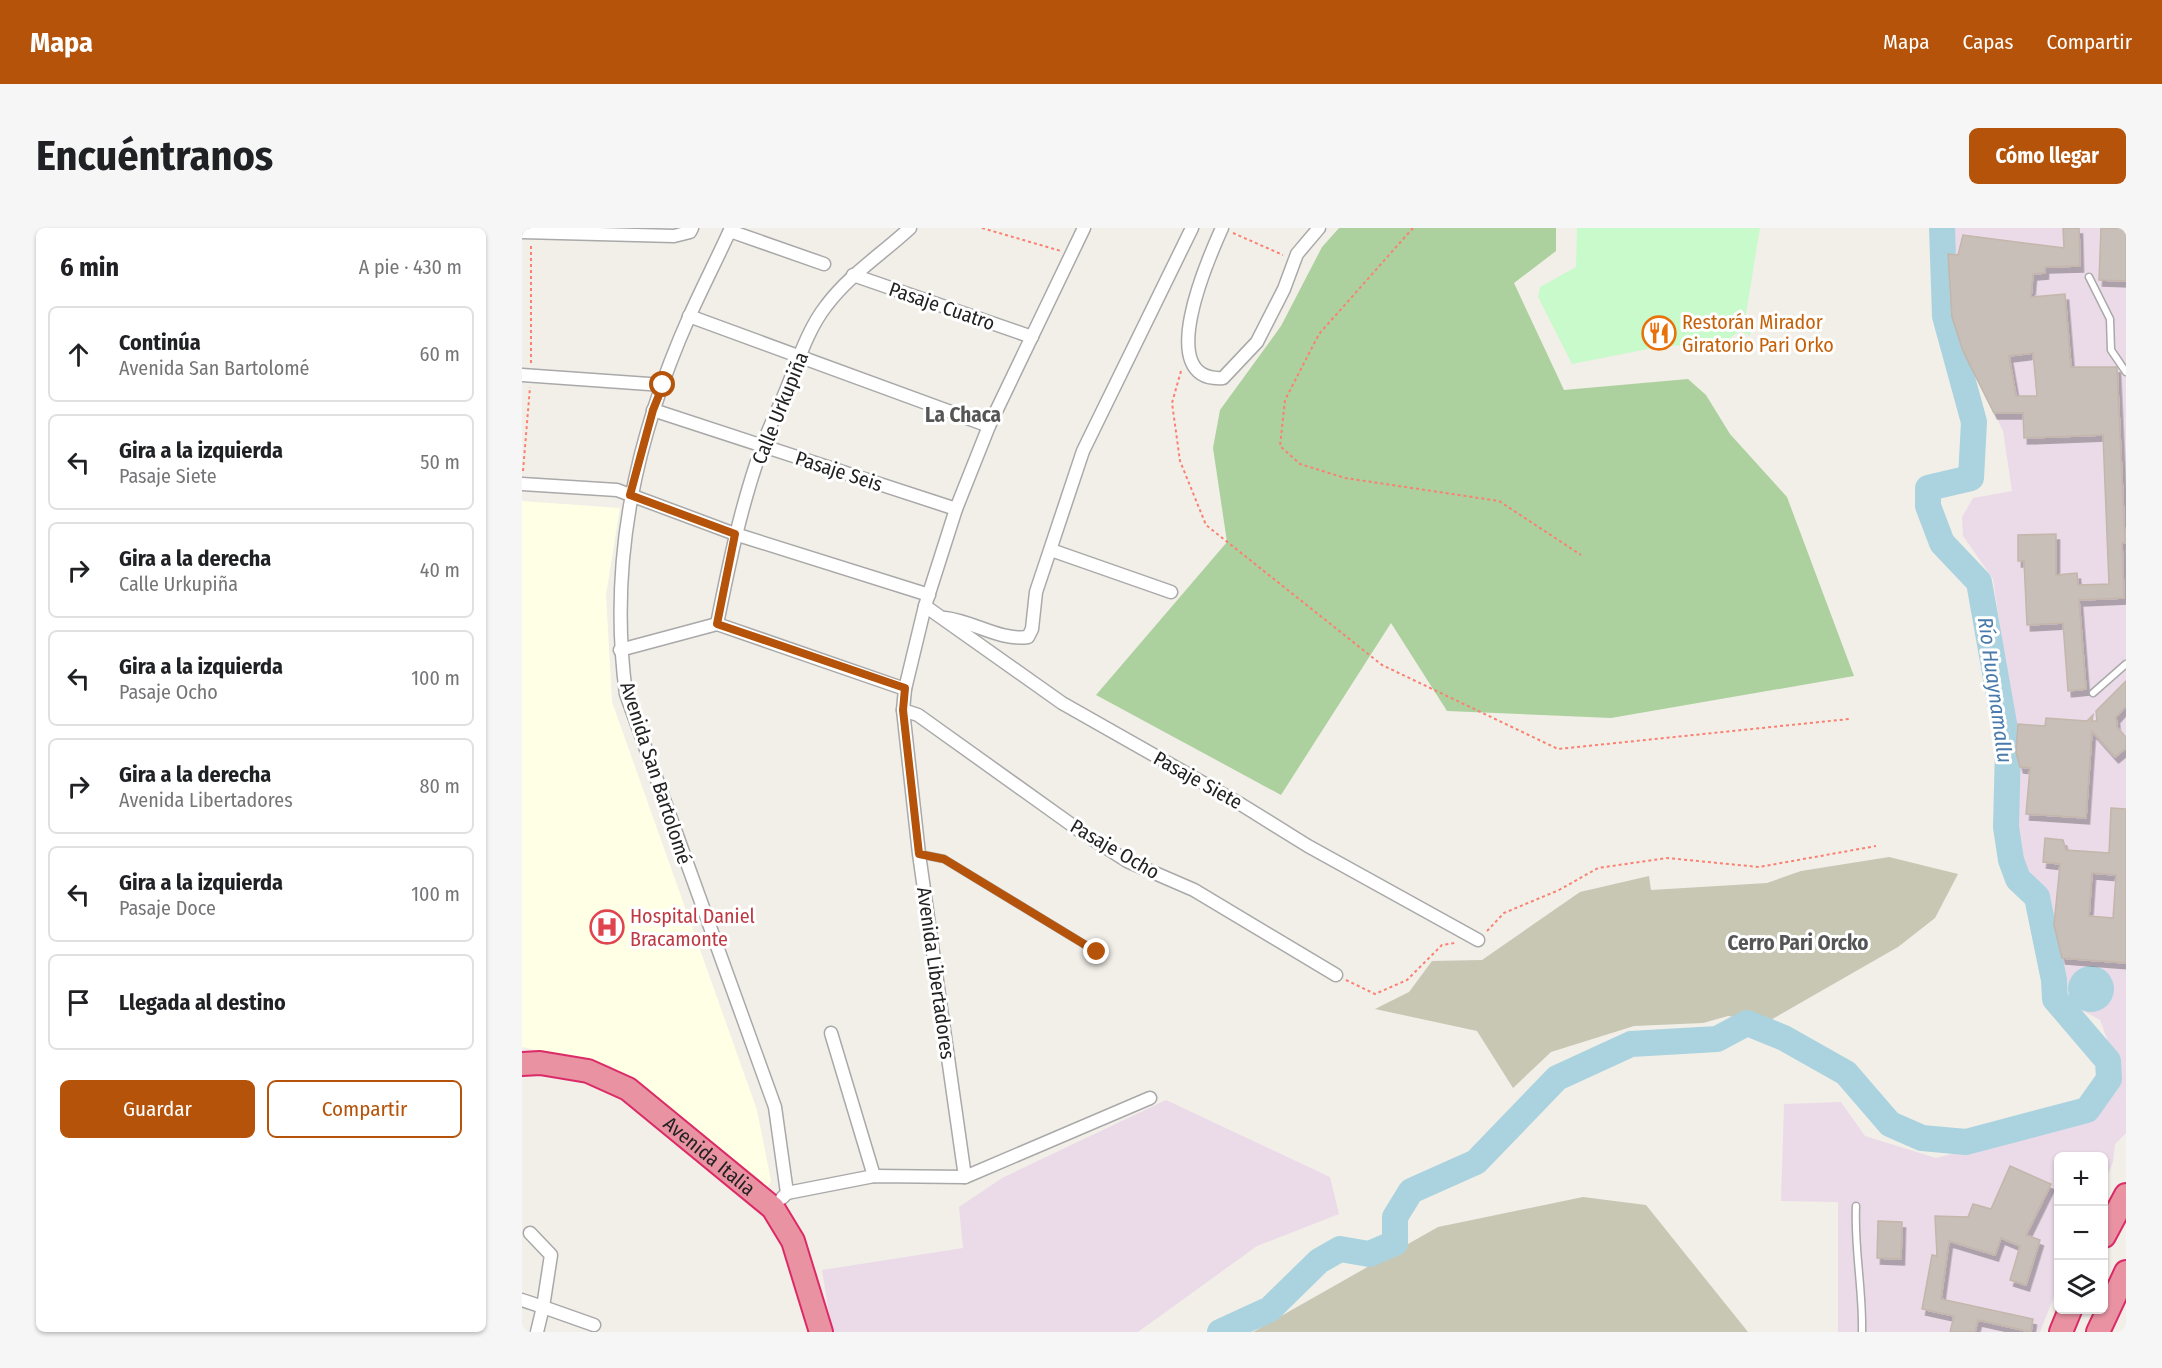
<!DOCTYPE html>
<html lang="es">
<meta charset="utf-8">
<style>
body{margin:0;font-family:"Fira Sans Condensed",sans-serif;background:#f6f6f6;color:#202124}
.controls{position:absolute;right:18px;bottom:18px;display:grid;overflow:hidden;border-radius:9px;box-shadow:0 2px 4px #0004}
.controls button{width:54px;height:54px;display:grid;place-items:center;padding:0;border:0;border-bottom:2px solid #e0e0e0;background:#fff;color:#202124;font:30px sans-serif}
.stop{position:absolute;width:18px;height:18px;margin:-14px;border:4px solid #b45309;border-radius:50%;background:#fff}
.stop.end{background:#b45309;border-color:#fff;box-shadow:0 2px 6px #0008}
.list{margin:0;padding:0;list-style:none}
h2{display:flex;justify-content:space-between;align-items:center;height:78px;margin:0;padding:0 24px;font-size:26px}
h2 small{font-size:20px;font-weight:400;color:#757577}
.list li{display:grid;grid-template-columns:39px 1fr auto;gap:18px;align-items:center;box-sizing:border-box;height:96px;margin:0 12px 12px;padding:0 12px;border:2px solid #e0e0e0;border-radius:9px}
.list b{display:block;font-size:22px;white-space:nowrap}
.list p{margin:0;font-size:20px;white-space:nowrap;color:#757577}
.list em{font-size:20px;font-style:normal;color:#757577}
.actions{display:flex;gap:12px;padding:18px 24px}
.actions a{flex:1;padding:14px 0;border:2px solid #b45309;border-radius:9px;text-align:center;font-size:21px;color:#b45309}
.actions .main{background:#b45309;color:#fff}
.icon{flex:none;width:33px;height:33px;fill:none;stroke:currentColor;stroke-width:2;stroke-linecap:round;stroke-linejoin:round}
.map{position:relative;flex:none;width:1604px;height:1104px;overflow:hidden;border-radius:9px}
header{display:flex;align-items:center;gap:36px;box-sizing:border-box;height:84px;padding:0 30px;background:#b45309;color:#fff}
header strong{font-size:28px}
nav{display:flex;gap:33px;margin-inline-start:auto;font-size:21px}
.intro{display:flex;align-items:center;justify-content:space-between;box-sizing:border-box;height:144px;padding:0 36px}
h1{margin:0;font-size:42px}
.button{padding:15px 27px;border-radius:9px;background:#b45309;color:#fff;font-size:21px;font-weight:700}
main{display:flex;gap:36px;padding:0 36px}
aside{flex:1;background:#fff;border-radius:9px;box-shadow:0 2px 4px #0004}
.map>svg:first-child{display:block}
</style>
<header>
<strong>Mapa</strong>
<nav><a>Mapa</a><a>Capas</a><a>Compartir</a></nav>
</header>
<div class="intro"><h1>Encuéntranos</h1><a class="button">Cómo llegar</a></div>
<main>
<aside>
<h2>6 min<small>A pie · 430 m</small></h2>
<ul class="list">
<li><svg class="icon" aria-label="ahead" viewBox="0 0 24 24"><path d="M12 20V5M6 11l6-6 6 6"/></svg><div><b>Continúa</b><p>Avenida San Bartolomé</p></div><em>60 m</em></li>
<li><svg class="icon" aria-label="left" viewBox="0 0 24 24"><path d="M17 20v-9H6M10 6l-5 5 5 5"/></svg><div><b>Gira a la izquierda</b><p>Pasaje Siete</p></div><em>50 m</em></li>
<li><svg class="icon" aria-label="right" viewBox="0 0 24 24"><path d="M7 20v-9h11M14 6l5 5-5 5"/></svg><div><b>Gira a la derecha</b><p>Calle Urkupiña</p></div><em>40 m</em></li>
<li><svg class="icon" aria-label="left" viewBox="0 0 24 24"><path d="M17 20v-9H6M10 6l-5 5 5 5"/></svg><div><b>Gira a la izquierda</b><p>Pasaje Ocho</p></div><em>100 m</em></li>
<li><svg class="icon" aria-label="right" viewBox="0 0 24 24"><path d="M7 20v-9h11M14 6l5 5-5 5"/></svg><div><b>Gira a la derecha</b><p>Avenida Libertadores</p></div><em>80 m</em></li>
<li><svg class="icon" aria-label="left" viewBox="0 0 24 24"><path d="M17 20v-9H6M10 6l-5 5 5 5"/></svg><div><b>Gira a la izquierda</b><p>Pasaje Doce</p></div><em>100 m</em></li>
<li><svg class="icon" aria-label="arrive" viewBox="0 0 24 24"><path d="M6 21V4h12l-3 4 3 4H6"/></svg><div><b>Llegada al destino</b></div></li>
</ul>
<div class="actions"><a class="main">Guardar</a><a>Compartir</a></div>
</aside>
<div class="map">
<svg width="1604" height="1104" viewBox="0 0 1604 1104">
<defs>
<filter id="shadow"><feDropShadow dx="3.5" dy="6" stdDeviation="0" flood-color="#0004"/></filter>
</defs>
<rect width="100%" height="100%" fill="#f2efe9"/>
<g fill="#ebdbe8">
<path d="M1427,0H1604V905L1593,916L1591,934L1582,956V928H1536V1059L1518,1104H1316V974L1259,973L1262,876L1319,874L1343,908L1414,930L1573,889L1596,861L1597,844L1578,792L1554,779L1549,773L1540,730L1519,656L1499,639L1492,584L1498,539L1471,351L1441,308L1440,289L1451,270L1490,263L1481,203L1441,123L1426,26Z"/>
<path d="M644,872L808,949L817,986L735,1018L616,1104H310L300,1042L441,1020L437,979L480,950Z"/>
</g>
<path fill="#ffffe5" d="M0,273L98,280L84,367L90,474L235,882L249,953L246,958L241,959L235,956L88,837L0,819Z"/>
<g fill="#c7c7b4">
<path d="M1367,629L1436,646L1413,690L1376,719L1247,793L1206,788L1181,795L1112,798L1029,824L991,860L955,803L853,781L887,764L910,733L960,732L1058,664L1127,648L1129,662L1245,655L1279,643Z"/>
<path d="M1061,969L1124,977L1226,1104H731L916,999Z"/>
</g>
<path fill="#add19e" d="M817,0H1034V23L992,55L1042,162L1166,151L1184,167L1208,206L1265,269L1332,448L1089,490L925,483L869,395L759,567L574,467L705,314L691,220L698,182L759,98L800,19Z"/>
<path fill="#c8facc" d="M1055,0H1238L1223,92L1230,93L1228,108L1218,103L1199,116L1141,118L1050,136L1016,69L1018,59L1054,39Z"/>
<circle fill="#aad3df" cx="1569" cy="761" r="23"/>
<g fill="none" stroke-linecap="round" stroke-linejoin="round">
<path stroke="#aad3df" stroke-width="26" d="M698,1104L748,1081L797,1033L818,1021L847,1026L873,1015V989L889,963L954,934L1035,850L1109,816L1195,811L1225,795L1262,810L1324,845L1368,896L1400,910L1444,914L1565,882L1587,851L1586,833L1533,771L1532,752L1515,669L1496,651L1489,632L1484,599L1486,518L1457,354L1420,315L1406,278V260L1449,250L1452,194L1423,88L1420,0"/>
</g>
<g fill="#c7bfb8" stroke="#c4b6ab" stroke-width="1.5" fill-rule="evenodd" filter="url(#shadow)">
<path d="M1541,0H1557L1558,38L1523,39V45L1511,46L1509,69L1543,66L1549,139H1595L1603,315H1600L1602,370L1557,372L1564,461L1546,463L1541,395L1505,397L1502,333H1496V307L1534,306V347L1555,345L1556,357L1587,356L1581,207L1502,210L1501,185H1472L1441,123L1430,89L1426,26L1436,27L1441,7L1542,20ZM1511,125L1515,168H1494L1487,128Z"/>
<path d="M1579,0H1604V53L1577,52Z"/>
<circle cx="1134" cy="101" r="11"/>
<path d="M1604,453V478L1594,489L1595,499L1604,509V520L1593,529L1570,503L1564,590L1504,586L1508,540L1498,539L1494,524L1496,496L1523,498L1524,490L1565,493L1571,487L1570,493H1575L1574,483Z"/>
<path d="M1589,580L1604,581V735L1540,730L1532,697L1538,636L1521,634L1523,610L1541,612L1544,622L1587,625ZM1570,645L1594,647L1591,690L1567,688Z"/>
<path d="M1488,938L1529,956L1504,1007L1518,1012L1504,1057L1488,1052L1498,1018L1479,1010L1473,1027L1427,1013L1419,1071L1511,1091L1509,1104L1456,1092L1453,1104H1428L1432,1088L1400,1081L1410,1027L1415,1028L1413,988L1446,989L1451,976L1469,981Z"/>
<path d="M1356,993L1380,994L1379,1031L1355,1030Z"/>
</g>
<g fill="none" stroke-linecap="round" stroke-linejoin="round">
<defs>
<g id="lane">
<path d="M1567,49L1588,91L1589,122L1604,144"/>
<path d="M1571,465L1604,436"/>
<path d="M397,626L422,631L575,724"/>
<path d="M1334,978C1332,1021 1341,1061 1340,1104"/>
</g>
<g id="street">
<path d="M209,0C196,29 181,58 168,87C114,208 86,333 104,466L253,879L265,965L260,970"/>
<path d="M700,0C686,31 631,155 701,150L735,114L762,61L775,26L797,0"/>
<path d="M208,3L302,36"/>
<path d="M0,4L152,8L168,4L170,0"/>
<path d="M331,47L510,109"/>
<path d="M167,88L467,198"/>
<path d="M0,147L141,157"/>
<path d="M131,182L434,281"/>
<path d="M0,256L95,262L213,306L407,367"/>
<path d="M529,322L649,364"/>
<path d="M403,378L540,475L720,577L786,618L956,712"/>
<path d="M423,390C451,393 478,413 506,409L510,401L514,364L561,223L670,0"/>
<path d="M195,396C207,336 219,277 240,219C247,199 257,180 265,160C276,133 286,101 304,78C327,47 360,26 388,0"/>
<path d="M98,422L195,396L383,461"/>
<path d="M381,482L396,487L561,605L605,633L672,662L814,747"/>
<path d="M309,805L352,948"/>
<path d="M443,949L628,870"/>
<path d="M265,965L352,948L443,949L397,626L381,482L383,461L403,378L434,281L467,198L562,0"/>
<path d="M0,1072L21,1079L29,1027L8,1005"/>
<path d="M15,1104L21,1079L72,1097"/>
</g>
<g id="highway">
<path id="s1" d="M0,836L18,835L66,843L106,861L251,980L271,1013L299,1104"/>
<path d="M1582,1008L1604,967"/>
<path d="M1539,1104L1548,1082"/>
<path d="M1576,1104L1604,1044"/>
</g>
</defs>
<use href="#lane" stroke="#a9a9a9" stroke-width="9"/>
<use href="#street" stroke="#a9a9a9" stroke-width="15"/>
<use href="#highway" stroke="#dc2a67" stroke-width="26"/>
<g stroke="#fa8072" stroke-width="2" stroke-dasharray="3 3" stroke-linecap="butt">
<path d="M460,0L539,23"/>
<path d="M891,0L797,106L763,172L758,218L778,236L823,250L977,273L1059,327"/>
<path d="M711,5L761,27"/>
<path d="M9,135V18"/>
<path d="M659,143L650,175L658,233L684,297L860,437L1036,521L1327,491"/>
<path d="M1,243L8,159"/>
<path d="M965,703L982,685L1037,662L1076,640L1145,630L1237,639L1354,618"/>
<path d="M824,752L853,766L885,752L920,717L933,715"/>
</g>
<use href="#lane" stroke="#fff" stroke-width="6"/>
<use href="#street" stroke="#fff" stroke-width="12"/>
<use href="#highway" stroke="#e892a2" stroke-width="22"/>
</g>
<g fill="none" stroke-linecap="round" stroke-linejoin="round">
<path stroke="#b45309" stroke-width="8" d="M141,157L131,182L108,267L213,306L195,396L383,460L381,482L397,626L422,631L575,724"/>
</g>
<defs>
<symbol id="restaurant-ring" viewBox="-11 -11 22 22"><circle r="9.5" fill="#fff" stroke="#e8710a" stroke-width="1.5"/><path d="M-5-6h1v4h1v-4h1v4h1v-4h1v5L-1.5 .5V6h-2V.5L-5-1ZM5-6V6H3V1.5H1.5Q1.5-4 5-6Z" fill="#e8710a"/></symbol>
<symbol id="hospital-ring" viewBox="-11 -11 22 22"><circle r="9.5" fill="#fff" stroke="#e0444e" stroke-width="1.5"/><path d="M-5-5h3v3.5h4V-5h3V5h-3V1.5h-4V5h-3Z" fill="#e0444e"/></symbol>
</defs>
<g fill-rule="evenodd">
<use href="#restaurant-ring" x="1118" y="86" width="38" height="38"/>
<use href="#hospital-ring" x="66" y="680" width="38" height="38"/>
</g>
<g text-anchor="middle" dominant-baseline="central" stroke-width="6" stroke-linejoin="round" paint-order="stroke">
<g font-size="20" fill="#222" stroke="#fff">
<text transform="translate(420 78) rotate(19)">Pasaje Cuatro</text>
<text transform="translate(258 180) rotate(-68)">Calle Urkupiña</text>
<text transform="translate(317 243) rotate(18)">Pasaje Seis</text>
<text transform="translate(134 545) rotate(72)">Avenida San Bartolomé</text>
<text transform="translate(676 552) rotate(29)">Pasaje Siete</text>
<text transform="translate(593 621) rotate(30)">Pasaje Ocho</text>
<text transform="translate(414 745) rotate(82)">Avenida Libertadores</text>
<text stroke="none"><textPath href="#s1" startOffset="216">Avenida Italia</textPath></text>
</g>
<g font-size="20" fill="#c56008" stroke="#fff" text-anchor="start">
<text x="1160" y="94">Restorán Mirador<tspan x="1160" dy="23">Giratorio Pari Orko</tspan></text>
</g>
<g font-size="20" fill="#be3a42" stroke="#fff" text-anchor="start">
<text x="108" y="688">Hospital Daniel<tspan x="108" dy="23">Bracamonte</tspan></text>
</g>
<g font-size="21" font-weight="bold" fill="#555" stroke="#fff">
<text x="441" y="187">La Chaca</text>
<text x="1276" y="715">Cerro Pari Orcko</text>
</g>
<g font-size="21" font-style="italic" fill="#4a7aab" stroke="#fff">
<text transform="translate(1473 462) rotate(82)">Río Huaynamallu</text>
</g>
</g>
</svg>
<div class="controls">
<button>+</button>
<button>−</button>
<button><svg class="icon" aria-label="layers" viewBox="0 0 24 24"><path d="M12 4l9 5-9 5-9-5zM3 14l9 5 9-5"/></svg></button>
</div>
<div class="stop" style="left:141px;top:157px"></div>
<div class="stop end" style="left:575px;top:724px"></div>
</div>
</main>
